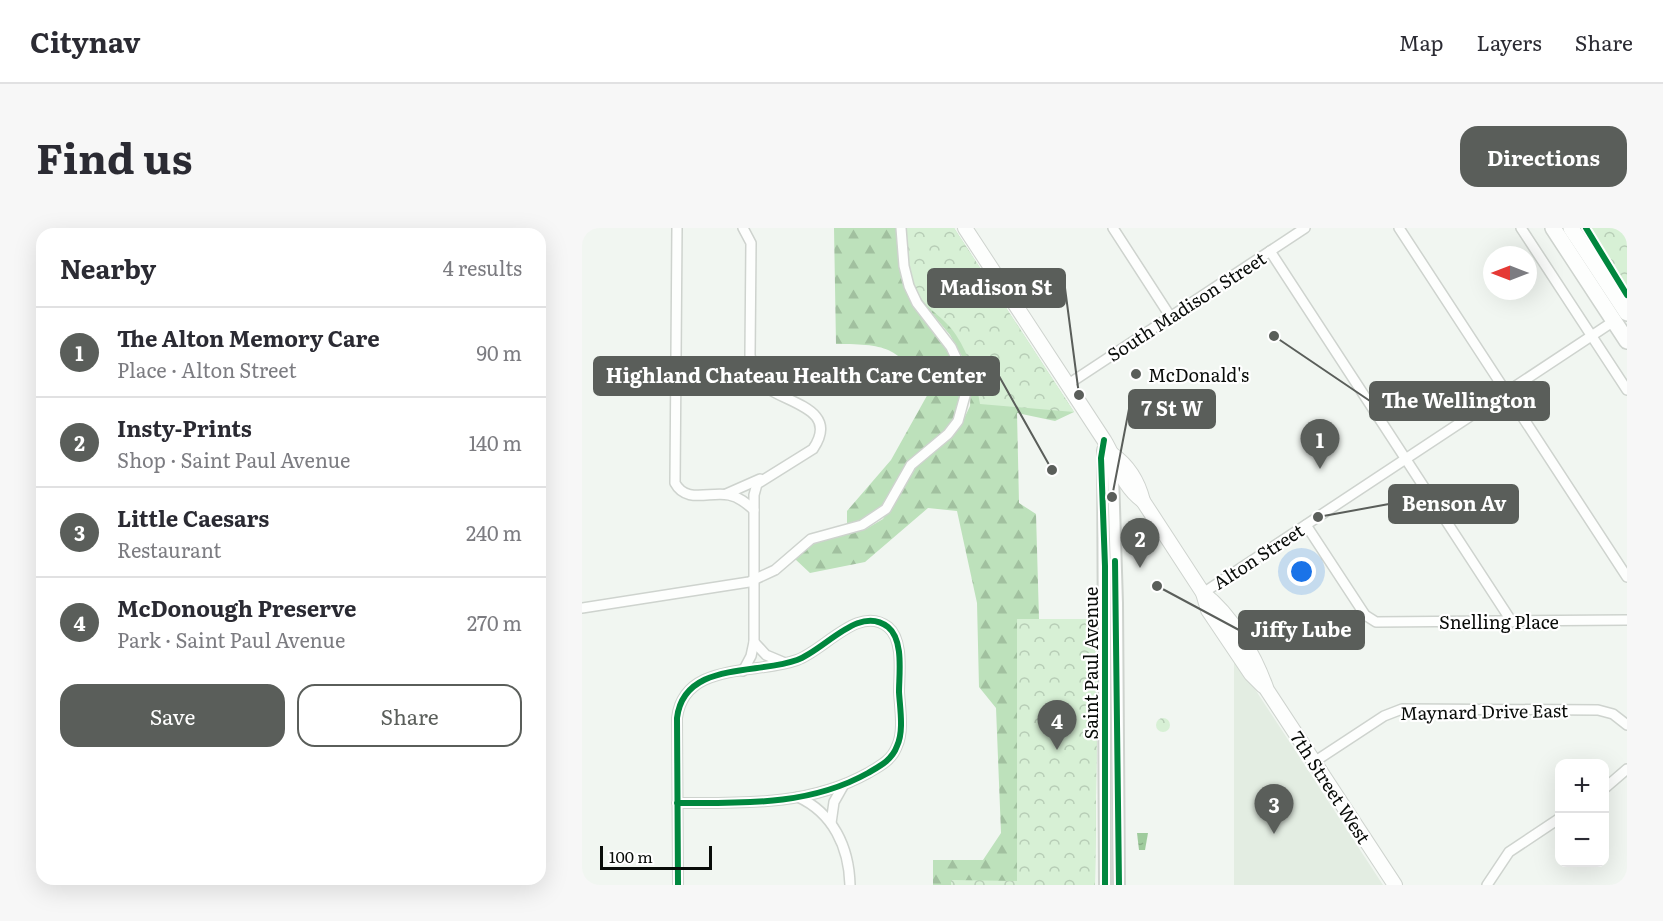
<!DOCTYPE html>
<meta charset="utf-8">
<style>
body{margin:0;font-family:Literata,serif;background:#f7f7f7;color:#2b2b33}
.controls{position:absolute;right:18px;bottom:18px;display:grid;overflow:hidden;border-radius:12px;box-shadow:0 6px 24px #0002}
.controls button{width:54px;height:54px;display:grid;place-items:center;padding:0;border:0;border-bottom:2px solid #e1e1e2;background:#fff;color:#2b2b33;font:30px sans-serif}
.compass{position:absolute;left:901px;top:18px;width:54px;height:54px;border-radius:50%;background:#fff;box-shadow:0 6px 24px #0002;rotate:270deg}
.scale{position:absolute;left:18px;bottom:15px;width:112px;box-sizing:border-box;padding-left:6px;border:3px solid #090c09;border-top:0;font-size:16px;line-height:21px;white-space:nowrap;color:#090c09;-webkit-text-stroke:4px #fff;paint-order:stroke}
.you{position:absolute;left:720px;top:344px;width:21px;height:21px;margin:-15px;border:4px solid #fff;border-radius:50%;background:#1a73e8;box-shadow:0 0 0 9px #1a73e833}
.badge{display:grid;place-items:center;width:39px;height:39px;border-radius:50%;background:#5a5e5a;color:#fff;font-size:20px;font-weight:700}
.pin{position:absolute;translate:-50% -50px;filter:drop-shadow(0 2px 3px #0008)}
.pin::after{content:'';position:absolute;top:32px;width:21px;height:18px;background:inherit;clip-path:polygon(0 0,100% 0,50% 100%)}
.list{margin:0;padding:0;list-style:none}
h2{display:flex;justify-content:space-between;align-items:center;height:78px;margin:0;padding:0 24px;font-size:26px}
h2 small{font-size:20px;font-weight:400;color:#7c7c81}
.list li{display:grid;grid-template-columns:39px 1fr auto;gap:18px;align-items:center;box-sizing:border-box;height:90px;padding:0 24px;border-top:2px solid #e1e1e2}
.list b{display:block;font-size:22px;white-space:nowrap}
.list p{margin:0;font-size:20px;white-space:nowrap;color:#7c7c81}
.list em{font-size:20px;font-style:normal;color:#7c7c81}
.actions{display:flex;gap:12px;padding:18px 24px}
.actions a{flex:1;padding:14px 0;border:2px solid #5a5e5a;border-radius:18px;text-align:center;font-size:21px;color:#5a5e5a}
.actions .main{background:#5a5e5a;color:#fff}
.map{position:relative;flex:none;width:1045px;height:657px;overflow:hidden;border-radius:18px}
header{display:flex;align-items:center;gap:36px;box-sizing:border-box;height:84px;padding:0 30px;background:#fff;border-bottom:2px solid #e1e1e2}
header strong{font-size:28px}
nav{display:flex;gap:33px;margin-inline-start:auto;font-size:21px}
.intro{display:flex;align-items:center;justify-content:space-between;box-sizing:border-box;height:144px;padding:0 36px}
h1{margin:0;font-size:42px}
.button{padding:15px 27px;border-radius:18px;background:#5a5e5a;color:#fff;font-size:21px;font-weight:700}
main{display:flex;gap:36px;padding:0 36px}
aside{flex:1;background:#fff;border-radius:18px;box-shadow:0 6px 24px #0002}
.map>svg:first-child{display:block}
</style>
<header>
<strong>Citynav</strong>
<nav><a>Map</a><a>Layers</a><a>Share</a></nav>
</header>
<div class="intro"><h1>Find us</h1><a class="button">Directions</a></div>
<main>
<aside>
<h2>Nearby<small>4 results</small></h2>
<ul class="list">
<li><span class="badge">1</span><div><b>The Alton Memory Care</b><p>Place · Alton Street</p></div><em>90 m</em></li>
<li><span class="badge">2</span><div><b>Insty-Prints</b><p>Shop · Saint Paul Avenue</p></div><em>140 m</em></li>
<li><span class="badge">3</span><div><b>Little Caesars</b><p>Restaurant</p></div><em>240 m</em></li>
<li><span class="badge">4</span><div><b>McDonough Preserve</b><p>Park · Saint Paul Avenue</p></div><em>270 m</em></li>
</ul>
<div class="actions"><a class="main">Save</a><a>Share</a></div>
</aside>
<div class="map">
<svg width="1045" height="657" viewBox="0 0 1045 657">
<defs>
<pattern id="forest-firs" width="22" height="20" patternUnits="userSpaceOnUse" patternTransform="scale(1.5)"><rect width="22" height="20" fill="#bde1bb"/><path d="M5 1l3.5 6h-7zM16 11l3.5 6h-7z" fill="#a1c09f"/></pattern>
<pattern id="park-crowns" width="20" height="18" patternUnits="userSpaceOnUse" patternTransform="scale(1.5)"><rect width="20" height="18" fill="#d7f0d5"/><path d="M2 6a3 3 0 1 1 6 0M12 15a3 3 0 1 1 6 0" fill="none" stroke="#b7cdb6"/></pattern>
<pattern id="water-ripples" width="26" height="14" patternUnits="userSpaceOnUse" patternTransform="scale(1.5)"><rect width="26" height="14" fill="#9fcb9d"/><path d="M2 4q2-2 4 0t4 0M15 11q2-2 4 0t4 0" fill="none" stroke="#88ad86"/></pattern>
</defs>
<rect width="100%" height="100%" fill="#f1f6f1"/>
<path fill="#e3ede2" d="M652,429L801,657H652Z"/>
<g fill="url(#forest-firs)">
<path d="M252,0H315C317,20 315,45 325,63C346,100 401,144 372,192C361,210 339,219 326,235C300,268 312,283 265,297V283L309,232L347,164C315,120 309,116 254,116Z"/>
<path d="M323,0H372L492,184L473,193L435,185L437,275L454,286L457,391H516L513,657H351V632H401L419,605L414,480L397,459L395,375L375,283L346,280L283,334L228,345L213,331L234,314L245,309L284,301L301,291L335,238L378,199L388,178L389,156L384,136L368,107L338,71L332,59Z"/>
</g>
<g fill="url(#park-crowns)">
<path d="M323,0H372L492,184L398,176C394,152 388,128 374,107C362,88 343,82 332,59C324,40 328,20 323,0Z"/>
<path d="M997,0H1045V72Z"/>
<path d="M435,391H516L513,657H369V652L435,653Z"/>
<circle cx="581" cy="497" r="7"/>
</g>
<path fill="url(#water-ripples)" d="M555,605H566L563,622H557Z"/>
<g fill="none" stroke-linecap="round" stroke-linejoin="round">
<defs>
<g id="minor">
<path d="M95,0L93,255C104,276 128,263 147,267C157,269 164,275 172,282"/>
<path d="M161,0L169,15L168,127C170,137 172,149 181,157C202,175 259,180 231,221L175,256L172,267V414L169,428L161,443"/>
<path d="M531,0L588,88"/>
<path d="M817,0L1045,349"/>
<path d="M939,0L1045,162"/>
<path d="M688,23L930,394"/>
<path d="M485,157L723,0"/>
<path d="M144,266L178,251"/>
<path d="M724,297L783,387L794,394L1045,392"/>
<path d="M621,365L1032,93"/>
<path d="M0,380L167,354L193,342L229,311L280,297L304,281L329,237L366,206L376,193L384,164L382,147L369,119L335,75L327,58L322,38L319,0"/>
<path d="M172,414L184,427L203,435"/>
<path d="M732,534L802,488L820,481L1016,482L1031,486L1045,497"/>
<path d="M1023,560L1045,541"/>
<path d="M216,569C251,585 267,619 268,657"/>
<path d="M95,575C161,575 227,578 286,545C298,538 310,532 315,518C322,503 318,481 317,464C317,446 322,412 306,399C277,376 243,422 215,432C174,447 102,433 95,490L96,657"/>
<path d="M249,595L252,574L261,558"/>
<path d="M905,657L927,624L978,590"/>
</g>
<g id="tertiary">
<path d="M521,222L523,657"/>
<path d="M526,227L531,247L535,375L537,657"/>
</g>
<g id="primary">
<path d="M383,0L522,212C536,235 539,257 561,273"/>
<path d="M530,226C547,238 556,253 561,273L621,365L626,382L669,446L681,458"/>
<path d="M621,365C650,387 673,428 685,462L813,657"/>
</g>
<g id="trunk">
<path d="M971,0L1045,113"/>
<path d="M989,0L1045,85"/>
</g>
</defs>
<use href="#minor" stroke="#ced3ce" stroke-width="12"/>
<use href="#tertiary" stroke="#ced3ce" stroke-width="14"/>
<use href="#primary" stroke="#ced3ce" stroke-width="16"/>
<use href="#trunk" stroke="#ced3ce" stroke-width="18"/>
<use href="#minor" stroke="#fdfefd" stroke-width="9"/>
<use href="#tertiary" stroke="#fdfefd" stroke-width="10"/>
<use href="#primary" stroke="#fdfefd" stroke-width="14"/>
<use href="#trunk" stroke="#fdfefd" stroke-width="15"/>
<defs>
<g id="cycleway">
<path d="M1004,0L1045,67"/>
<path d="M522,212L519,230L523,338V657"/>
<path d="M533,333L537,657"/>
<path d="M95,575C161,575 227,578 286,545C298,538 310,532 315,518C322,503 318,481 317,464C317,446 322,412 306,399C277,376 243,422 215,432C174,447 102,433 95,490L96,657"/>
</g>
</defs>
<use href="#cycleway" stroke="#fff" stroke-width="10"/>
<use href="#cycleway" stroke="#00873e" stroke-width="6"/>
</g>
<circle fill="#5a5e5a" stroke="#fff" stroke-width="2" cx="554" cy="146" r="6"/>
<g text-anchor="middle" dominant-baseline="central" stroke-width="4.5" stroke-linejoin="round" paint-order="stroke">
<g font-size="18" fill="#090c09" stroke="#fff">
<text transform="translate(604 78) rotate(-33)">South Madison Street</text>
<text transform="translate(676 328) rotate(-33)">Alton Street</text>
<text x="917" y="393">Snelling Place</text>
<text transform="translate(508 435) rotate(-90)">Saint Paul Avenue</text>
<text transform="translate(902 483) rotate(-1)">Maynard Drive East</text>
<text transform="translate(749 559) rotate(57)">7th Street West</text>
</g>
<g font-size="18" fill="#090c09" stroke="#fff" text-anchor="start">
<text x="566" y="146">McDonald's</text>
</g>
</g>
<path fill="none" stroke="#5a5e5a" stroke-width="2" d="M497 167L483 60M470 242L417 148M692 108L788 173M530 269L547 181M736 289L807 276M575 358L657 402"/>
<g fill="#5a5e5a" stroke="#fff" stroke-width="2">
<circle cx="497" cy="167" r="6"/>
<circle cx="470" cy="242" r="6"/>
<circle cx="692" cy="108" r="6"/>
<circle cx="530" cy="269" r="6"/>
<circle cx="736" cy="289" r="6"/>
<circle cx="575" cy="358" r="6"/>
</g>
<g fill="#5a5e5a" stroke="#5a5e5a" stroke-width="2">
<rect x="346" y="41" width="137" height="38" rx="6"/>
<rect x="12" y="129" width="405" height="38" rx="6"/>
<rect x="788" y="154" width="179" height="38" rx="6"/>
<rect x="547" y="162" width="86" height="38" rx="6"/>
<rect x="807" y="257" width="129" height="38" rx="6"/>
<rect x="657" y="383" width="125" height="38" rx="6"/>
</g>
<g font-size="20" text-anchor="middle" font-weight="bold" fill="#fff">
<text x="414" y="67">Madison St</text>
<text x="214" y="155">Highland Chateau Health Care Center</text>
<text x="877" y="180">The Wellington</text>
<text x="590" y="188">7 St W</text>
<text x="872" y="283">Benson Av</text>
<text x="719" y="409">Jiffy Lube</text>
</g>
</svg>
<div class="controls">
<button>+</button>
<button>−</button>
</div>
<svg class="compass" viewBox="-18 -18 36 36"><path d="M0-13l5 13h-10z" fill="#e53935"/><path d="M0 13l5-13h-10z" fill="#7c7c81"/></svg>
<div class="scale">100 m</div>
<div class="you"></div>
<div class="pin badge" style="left:738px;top:241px">1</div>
<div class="pin badge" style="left:558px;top:340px">2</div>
<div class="pin badge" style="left:692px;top:606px">3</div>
<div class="pin badge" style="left:475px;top:522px">4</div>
</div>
</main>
